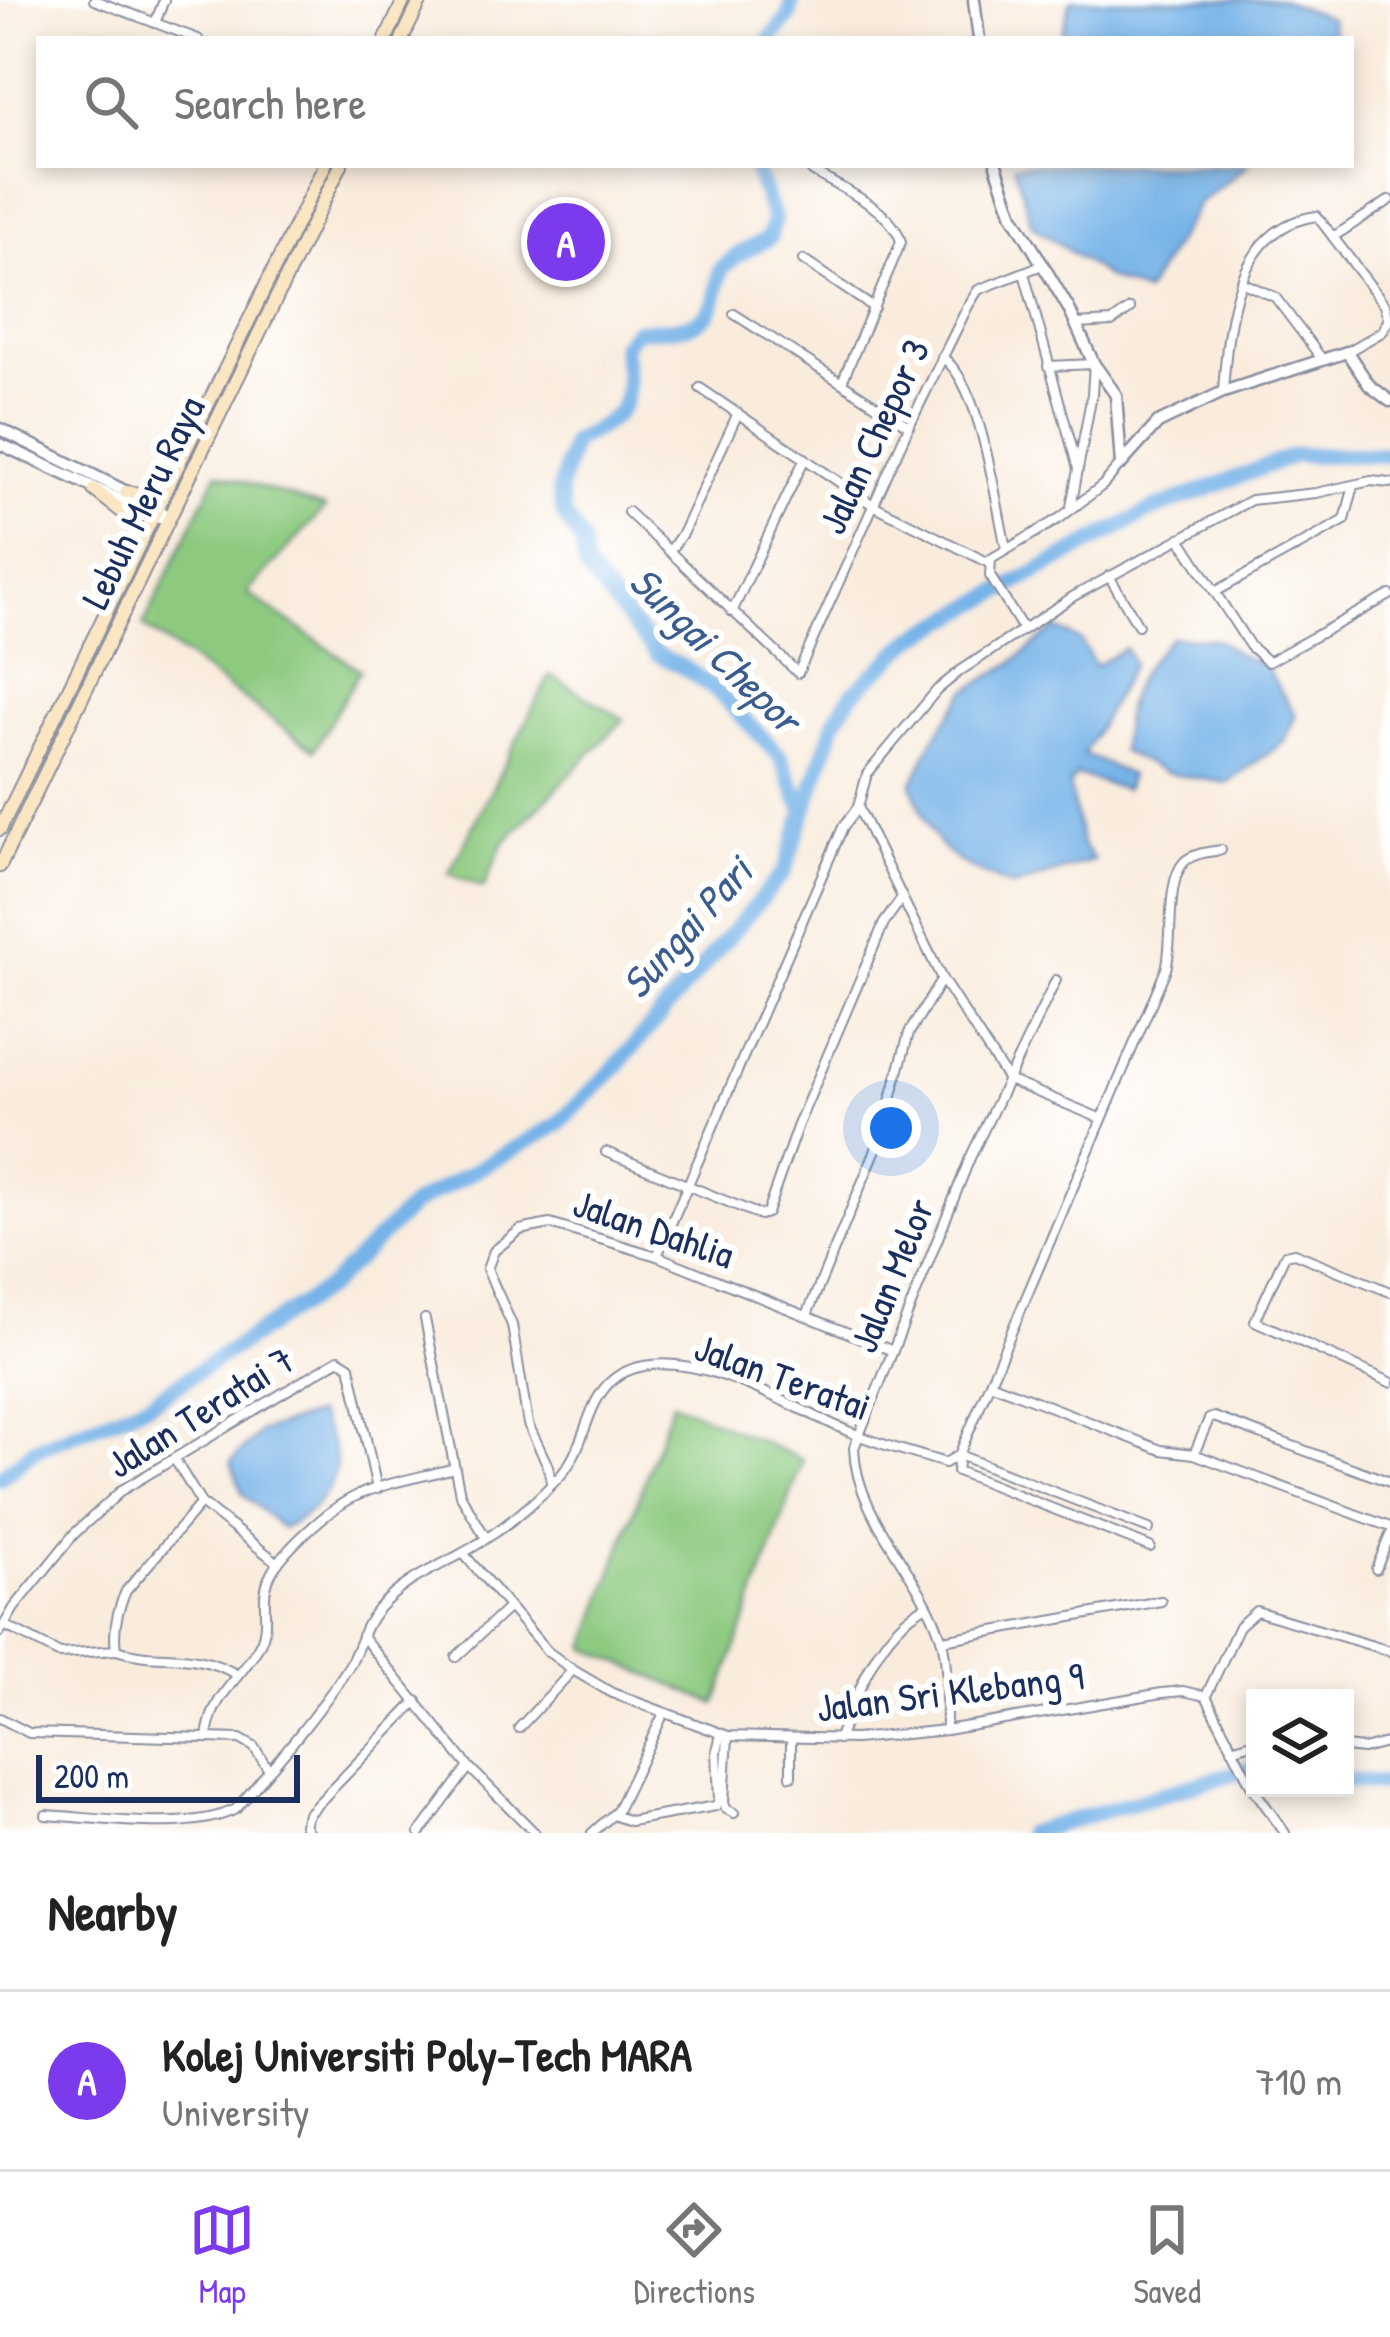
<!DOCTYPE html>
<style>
body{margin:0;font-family:"Patrick Hand",sans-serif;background:#f2f2f2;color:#222}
.controls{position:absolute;right:36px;bottom:36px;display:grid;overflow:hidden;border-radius:0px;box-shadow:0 6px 18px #0003}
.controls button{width:108px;height:108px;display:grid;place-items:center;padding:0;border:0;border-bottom:3px solid #e0e0e0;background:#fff;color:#222;font:60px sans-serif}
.scale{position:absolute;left:36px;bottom:30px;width:264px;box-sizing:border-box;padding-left:12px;border:6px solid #1b2f5e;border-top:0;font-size:33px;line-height:42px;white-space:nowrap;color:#1b2f5e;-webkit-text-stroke:9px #fff;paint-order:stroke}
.you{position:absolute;left:891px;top:1128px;width:42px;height:42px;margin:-30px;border:9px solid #fff;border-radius:50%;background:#1a73e8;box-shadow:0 0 0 18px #1a73e833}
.badge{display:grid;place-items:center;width:78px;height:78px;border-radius:50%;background:#7c3aed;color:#fff;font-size:39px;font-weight:700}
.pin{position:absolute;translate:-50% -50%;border:6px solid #fff;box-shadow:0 3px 12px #0006}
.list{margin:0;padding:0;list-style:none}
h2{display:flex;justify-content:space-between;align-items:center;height:156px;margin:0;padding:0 48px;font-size:51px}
h2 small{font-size:39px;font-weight:400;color:#767676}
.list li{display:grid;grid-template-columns:78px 1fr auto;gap:36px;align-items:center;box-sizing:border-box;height:180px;padding:0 48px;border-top:3px solid #e0e0e0}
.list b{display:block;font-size:45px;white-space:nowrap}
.list p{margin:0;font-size:39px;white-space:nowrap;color:#767676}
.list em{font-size:39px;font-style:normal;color:#767676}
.icon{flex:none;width:66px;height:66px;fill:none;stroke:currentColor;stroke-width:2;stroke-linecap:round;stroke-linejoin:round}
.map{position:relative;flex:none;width:1390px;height:1833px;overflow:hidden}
.search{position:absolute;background:#fff;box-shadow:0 6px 18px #0003;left:36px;right:36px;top:36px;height:132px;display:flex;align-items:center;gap:30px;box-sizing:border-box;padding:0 42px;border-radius:0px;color:#767676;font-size:45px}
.sheet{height:336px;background:#fff}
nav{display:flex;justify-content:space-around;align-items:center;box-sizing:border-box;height:168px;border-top:3px solid #e0e0e0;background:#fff;font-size:33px;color:#767676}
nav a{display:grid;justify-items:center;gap:6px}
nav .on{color:#7c3aed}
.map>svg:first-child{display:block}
</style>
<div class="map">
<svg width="1390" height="1833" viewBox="0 0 1390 1833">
<rect width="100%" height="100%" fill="#fff"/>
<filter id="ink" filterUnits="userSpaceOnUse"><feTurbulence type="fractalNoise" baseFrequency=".00833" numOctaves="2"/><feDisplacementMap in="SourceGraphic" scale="24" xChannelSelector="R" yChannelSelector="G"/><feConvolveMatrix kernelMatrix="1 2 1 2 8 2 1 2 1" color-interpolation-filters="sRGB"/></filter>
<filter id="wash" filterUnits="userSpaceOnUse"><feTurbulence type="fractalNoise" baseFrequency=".004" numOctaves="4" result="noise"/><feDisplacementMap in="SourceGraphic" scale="48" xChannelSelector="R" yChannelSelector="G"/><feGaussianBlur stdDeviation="2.7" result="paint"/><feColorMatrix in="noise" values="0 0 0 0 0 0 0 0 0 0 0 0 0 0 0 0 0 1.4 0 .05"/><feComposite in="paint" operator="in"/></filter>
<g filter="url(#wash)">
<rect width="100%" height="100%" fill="#f9ecdd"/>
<g fill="#8dca80" stroke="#547c6f" stroke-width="3">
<path d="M217,473L325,508L247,593L360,670L314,750L143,626Z"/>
<path d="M550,675L624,719L503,844L483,888L449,873Z"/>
<path d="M672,1402L803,1460L716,1704L586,1648Z"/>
</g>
<g fill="#76b3e8" stroke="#4871a3" stroke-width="3">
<path d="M1071,0H1282L1331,19L1333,39H1060Z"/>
<path d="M1014,165H1248L1199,203L1145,293L1109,279L1032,225Z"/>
<path d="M1055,628L1081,641L1095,666L1125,648L1133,663L1084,754L1130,775L1125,790L1077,775L1069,785L1082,845L1094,860L1013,887C945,858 936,855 912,784L933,740L966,691L1012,663Z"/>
<path d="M1171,637L1216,639L1241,656L1264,665L1296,715L1284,742L1227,783L1166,773L1121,751C1126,691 1131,681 1171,637Z"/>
<path d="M317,1414C326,1431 339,1452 335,1471C330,1496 304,1520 282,1528L243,1494L231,1462L261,1431Z"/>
</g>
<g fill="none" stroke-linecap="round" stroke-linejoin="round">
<g stroke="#76b3e8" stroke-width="16">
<path d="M770,39L789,17L792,0"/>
<path d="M754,165L774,220L769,238L739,254L721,269C718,279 718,289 715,299C706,333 663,328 636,330L623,345C631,405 631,412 573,442L559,491L564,515L582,543L585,567L657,654L688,670L719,693L780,756L804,811"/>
<path d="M0,1478L35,1449L149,1403L327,1288L414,1204L557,1125L613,1070L784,872L836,719L852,694L914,638L1150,511L1295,455H1390"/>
<path d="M1345,1780L1390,1785"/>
<path d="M1028,1833L1255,1767"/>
</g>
</g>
</g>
<g filter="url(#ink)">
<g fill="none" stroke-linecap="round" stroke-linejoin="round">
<defs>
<g id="minor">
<path d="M94,0L198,39"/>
<path d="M155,23L164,0"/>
<path d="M812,171C839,188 893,209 901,242L842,382"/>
<path d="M1333,237L1390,200"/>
<path d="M803,260L874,308"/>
<path d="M1024,273L1078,469"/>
<path d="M1241,282L1275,297L1322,359"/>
<path d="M734,314L909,426"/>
<path d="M1077,324L1112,322L1130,309"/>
<path d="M942,357C981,384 995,499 1006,548"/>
<path d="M1048,366L1094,364L1092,394L1071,507"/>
<path d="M700,388L873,505L989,563"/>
<path d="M1223,391C1228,326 1234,227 1317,216L1385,305L1389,320L1382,332L1347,352"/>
<path d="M628,512L798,673L909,426L968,306L978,290L1042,265"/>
<path d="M1180,538L1250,646L1268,662L1390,595"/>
<path d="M670,551L683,532L738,413"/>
<path d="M1109,576L1138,625"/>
<path d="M1215,592L1345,520L1354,485"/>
<path d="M732,612L805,458"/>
<path d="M1023,629L990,576L991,559L1060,518L1103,485L1121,464"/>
<path d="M1102,1119L1008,1080L942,979L858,807L867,774L937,690L960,671L1074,596L1251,500L1316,493L1371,481L1390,483"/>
<path d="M606,1152L760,1215L767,1213L797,1127L884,923L902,898"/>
<path d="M657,1256L843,827L858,807"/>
<path d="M1390,1292L1294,1253L1285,1255L1255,1321L1390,1382"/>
<path d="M807,1315L879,1142L909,1033L942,979"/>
<path d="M425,1319L460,1494L486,1538"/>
<path d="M990,1383L1161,1450L1194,1454L1390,1527"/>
<path d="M1194,1454L1209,1419L1214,1417L1390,1482"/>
<path d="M959,1455L1149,1529"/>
<path d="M959,1456L957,1471L1150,1547"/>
<path d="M175,1460L201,1503L278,1563"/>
<path d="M551,1482L548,1466L528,1424L512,1325L487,1269L494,1251L520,1230L550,1224L657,1256L893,1351"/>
<path d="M201,1503L126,1591C117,1610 113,1629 116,1650C160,1664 187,1648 236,1674"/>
<path d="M463,1553L547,1651L573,1670L612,1693L728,1736L855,1739L946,1730L1162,1693L1183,1691L1206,1696L1251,1785L1285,1833"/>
<path d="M1376,1569L1390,1535"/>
<path d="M4,1625L60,1654L116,1650"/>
<path d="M0,1632L14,1608L74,1534L122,1490L339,1359L350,1366L377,1489"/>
<path d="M362,1636L469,1767L535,1833"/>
<path d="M943,1640L1161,1601"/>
<path d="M456,1657L508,1608"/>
<path d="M1206,1696L1239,1626L1256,1611L1390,1651"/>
<path d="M0,1718L29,1733L240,1739L254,1747L269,1770"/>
<path d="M519,1728L573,1670"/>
<path d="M946,1730C945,1701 950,1663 940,1635C918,1569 856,1518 854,1448L970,1158L1056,980"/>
<path d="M728,1736L724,1802L726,1809L734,1813"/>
<path d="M207,1738C212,1690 243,1680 261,1642C270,1623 260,1598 269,1578C280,1552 330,1508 356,1496C386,1482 423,1477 454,1468"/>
<path d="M791,1739V1776"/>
<path d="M838,1739C861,1689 876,1632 927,1605"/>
<path d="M1345,1747L1363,1749L1390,1742"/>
<path d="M1232,1749L1255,1742"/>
<path d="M46,1815C100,1818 189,1833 236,1809C275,1764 317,1716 349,1666C360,1647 363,1626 378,1609C409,1576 432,1571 468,1550C502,1530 534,1504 560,1476C594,1439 582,1377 644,1366C708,1354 792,1408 850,1432C880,1445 914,1453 945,1463L959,1455L1166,969C1174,942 1165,883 1184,862C1193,853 1210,852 1221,850"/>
<path d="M613,1815L630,1821L716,1806L719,1800L717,1751L721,1734"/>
<path d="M309,1833L304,1824L308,1814L417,1701"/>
<path d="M420,1833L469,1767"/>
<path d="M592,1833L617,1811L664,1713"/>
</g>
<g id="tertiary">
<path d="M974,0L979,39"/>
<path d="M996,165L1013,215L1069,309L1094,364L1116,395L1121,464"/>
<path d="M0,429L157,507L168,519"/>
<path d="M0,444L159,518"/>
<path d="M1121,464L1158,423L1223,392L1347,352L1369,385L1390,401"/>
</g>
<g id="secondary">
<path d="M386,39L404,0"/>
<path d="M402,39L421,0"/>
<path d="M94,490L134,521L136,544"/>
<path d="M126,492L148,495L164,483"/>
<path d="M0,829L325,165"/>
<path d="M0,866L341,165"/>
</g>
</defs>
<use href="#minor" stroke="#8a8e9e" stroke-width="12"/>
<use href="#tertiary" stroke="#8a8e9e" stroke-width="15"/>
<use href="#secondary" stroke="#8a8e9e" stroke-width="16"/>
<use href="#minor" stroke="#fff" stroke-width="8"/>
<use href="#tertiary" stroke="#fff" stroke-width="10"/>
<use href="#secondary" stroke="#fbe6c4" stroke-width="12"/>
</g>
</g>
<g text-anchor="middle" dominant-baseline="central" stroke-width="12" stroke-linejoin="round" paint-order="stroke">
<g font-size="39" fill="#1b2f5e" stroke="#fff">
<text transform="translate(873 436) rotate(-65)">Jalan Chepor 3</text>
<text transform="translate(142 502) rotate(-64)">Lebuh Meru Raya</text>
<text transform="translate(654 1228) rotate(19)">Jalan Dahlia</text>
<text transform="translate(891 1275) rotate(-68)">Jalan Melor</text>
<text transform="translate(783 1376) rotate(20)">Jalan Teratai</text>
<text transform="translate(200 1411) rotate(-32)">Jalan Teratai 7</text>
<text transform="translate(950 1691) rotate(-7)">Jalan Sri Klebang 9</text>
</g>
<g font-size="42" font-style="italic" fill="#3b5d8e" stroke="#fff">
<text transform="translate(716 649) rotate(44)">Sungai Chepor</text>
<text transform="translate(686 927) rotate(-48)">Sungai Pari</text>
</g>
</g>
</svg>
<div class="controls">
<button><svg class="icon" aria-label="layers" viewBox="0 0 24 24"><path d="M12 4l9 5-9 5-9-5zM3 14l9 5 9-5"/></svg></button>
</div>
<div class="scale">200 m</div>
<div class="you"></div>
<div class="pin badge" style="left:566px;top:242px">A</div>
<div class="search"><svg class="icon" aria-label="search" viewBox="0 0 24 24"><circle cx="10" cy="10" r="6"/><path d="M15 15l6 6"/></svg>Search here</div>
</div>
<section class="sheet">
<h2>Nearby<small></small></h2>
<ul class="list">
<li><span class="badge">A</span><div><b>Kolej Universiti Poly-Tech MARA</b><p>University</p></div><em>710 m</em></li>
</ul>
</section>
<nav>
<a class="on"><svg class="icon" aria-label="map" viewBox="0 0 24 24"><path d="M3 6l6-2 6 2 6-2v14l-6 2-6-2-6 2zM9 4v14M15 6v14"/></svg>Map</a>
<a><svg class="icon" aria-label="directions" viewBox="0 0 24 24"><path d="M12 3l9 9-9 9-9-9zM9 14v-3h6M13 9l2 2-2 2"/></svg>Directions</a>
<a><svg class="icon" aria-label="saved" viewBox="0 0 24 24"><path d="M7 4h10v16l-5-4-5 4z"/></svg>Saved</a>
</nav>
